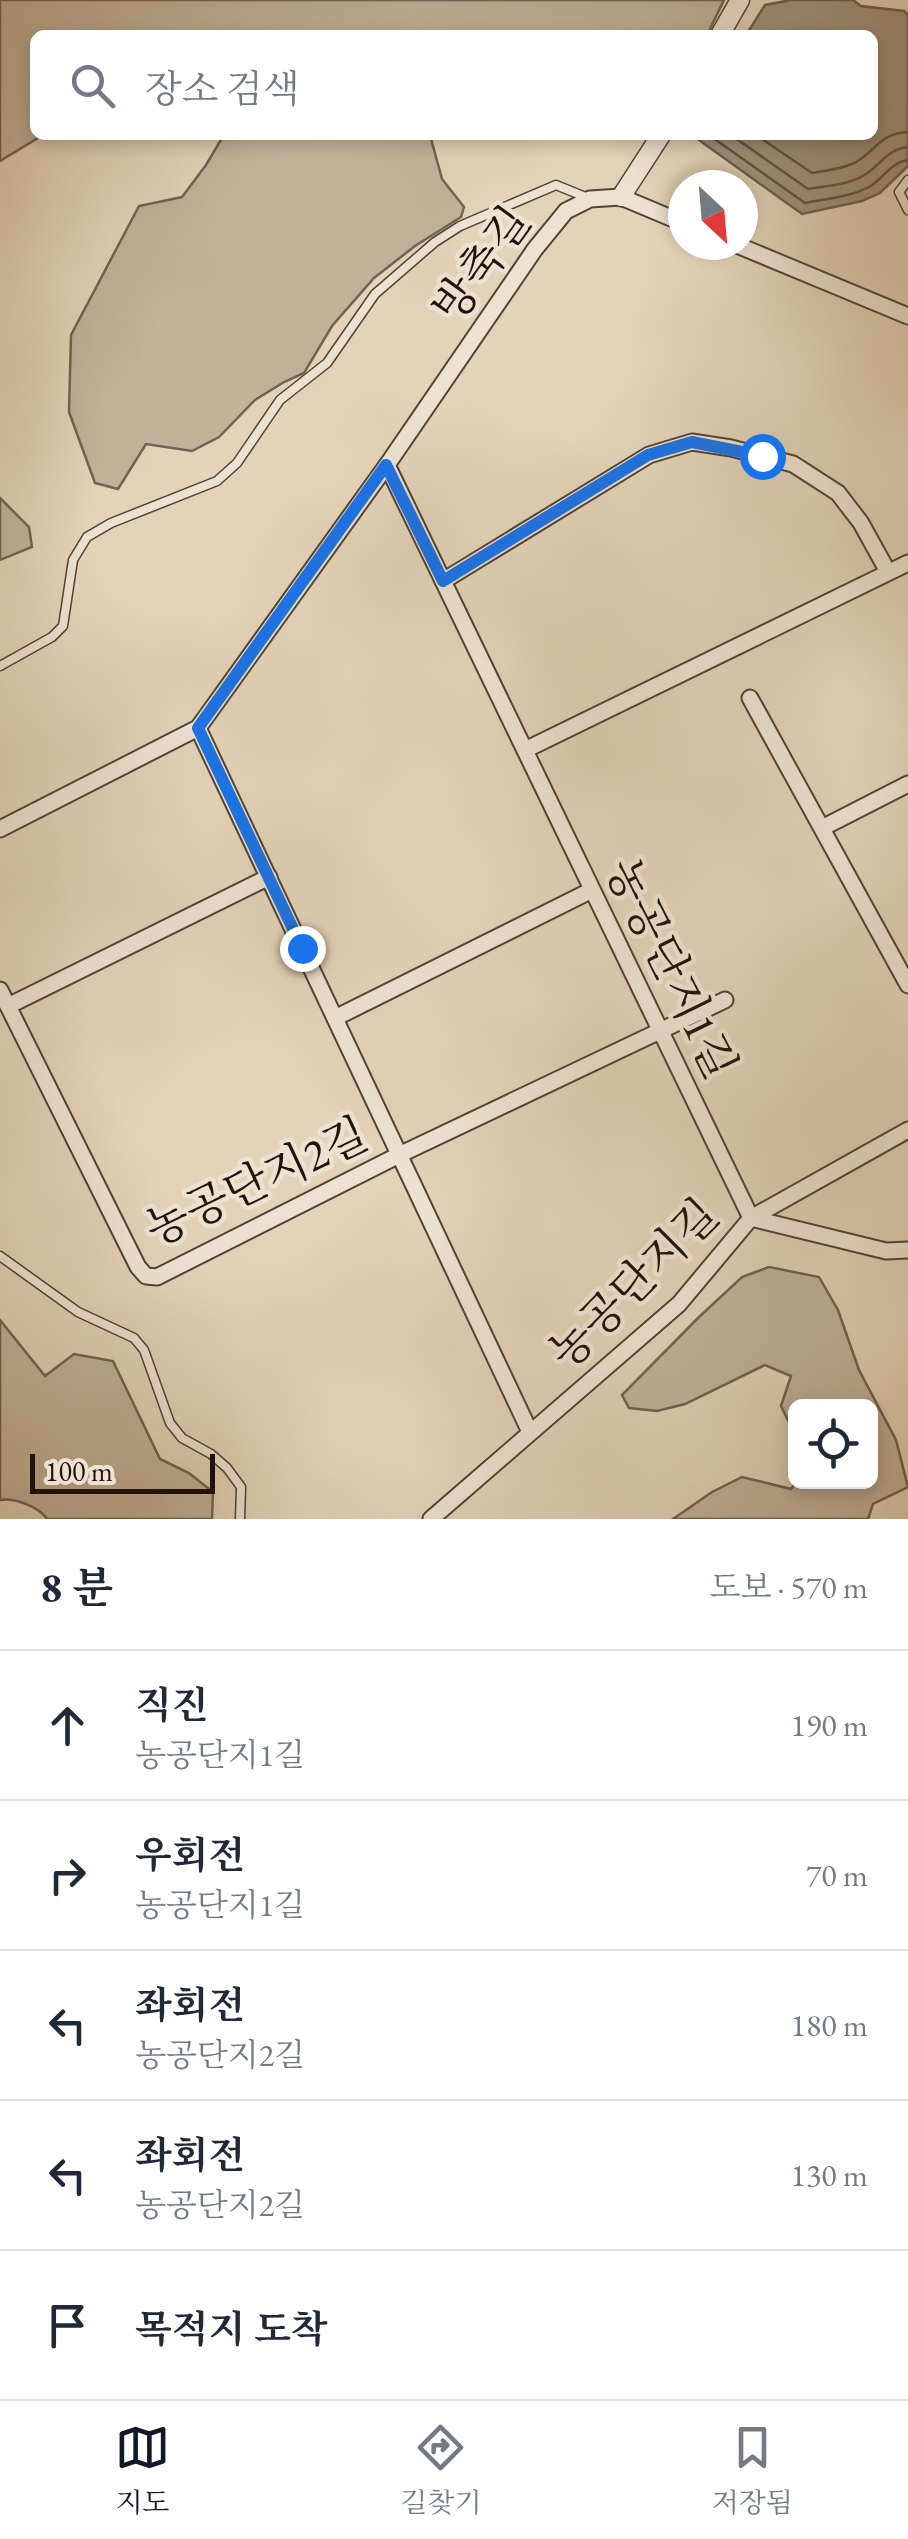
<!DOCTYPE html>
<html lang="ko">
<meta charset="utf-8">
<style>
body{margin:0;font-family:"EB Garamond","Noto Serif KR",serif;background:#f2f2f3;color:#1f2937}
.controls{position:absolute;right:30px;bottom:30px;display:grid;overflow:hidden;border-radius:15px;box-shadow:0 5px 15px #0003}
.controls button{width:90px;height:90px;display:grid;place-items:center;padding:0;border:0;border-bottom:2px solid #e0e1e3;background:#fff;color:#1f2937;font:50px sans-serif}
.compass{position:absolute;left:668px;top:170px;width:90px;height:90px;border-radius:50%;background:#fff;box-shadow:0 5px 15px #0003;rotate:154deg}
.scale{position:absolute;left:30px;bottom:25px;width:185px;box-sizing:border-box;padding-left:10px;border:5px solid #221308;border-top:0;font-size:28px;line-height:35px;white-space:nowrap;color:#221308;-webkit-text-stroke:8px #ede2d1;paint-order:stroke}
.stop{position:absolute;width:30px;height:30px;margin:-22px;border:8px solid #1a73e8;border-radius:50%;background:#fff}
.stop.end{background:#1a73e8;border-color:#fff;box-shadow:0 2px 10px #0008}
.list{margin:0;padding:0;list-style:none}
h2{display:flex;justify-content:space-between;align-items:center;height:130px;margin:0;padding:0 40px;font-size:42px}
h2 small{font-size:32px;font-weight:400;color:#747a83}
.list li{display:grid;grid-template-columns:65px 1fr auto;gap:30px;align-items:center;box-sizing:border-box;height:150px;padding:0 40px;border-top:2px solid #e0e1e3}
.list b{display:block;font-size:38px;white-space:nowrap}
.list p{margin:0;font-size:32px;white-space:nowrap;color:#747a83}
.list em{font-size:32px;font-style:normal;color:#747a83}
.icon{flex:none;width:55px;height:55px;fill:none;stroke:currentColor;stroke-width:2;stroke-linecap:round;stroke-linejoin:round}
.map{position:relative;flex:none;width:908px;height:1519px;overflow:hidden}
.search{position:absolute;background:#fff;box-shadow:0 5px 15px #0003;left:30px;right:30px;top:30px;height:110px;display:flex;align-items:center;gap:25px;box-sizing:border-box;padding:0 35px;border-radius:15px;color:#747a83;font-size:38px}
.sheet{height:880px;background:#fff}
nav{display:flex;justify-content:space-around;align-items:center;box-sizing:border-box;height:140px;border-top:2px solid #e0e1e3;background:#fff;font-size:28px;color:#747a83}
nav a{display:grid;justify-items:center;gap:5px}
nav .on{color:#111827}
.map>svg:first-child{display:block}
</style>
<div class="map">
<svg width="908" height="1519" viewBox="0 0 908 1519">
<rect width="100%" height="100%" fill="#e3d3b8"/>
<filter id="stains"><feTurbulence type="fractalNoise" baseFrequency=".002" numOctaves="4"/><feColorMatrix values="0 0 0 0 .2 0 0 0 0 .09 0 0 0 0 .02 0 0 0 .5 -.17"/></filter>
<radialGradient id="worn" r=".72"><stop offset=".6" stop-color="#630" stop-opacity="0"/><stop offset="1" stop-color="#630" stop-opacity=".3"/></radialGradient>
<g fill="#c2b29a" stroke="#726251" stroke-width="2.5">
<path d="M0,0H724L707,35H35V135H43L0,161Z"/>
<path d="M220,135H430L442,179L464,207L461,217L415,246L374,278L332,326L304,373L284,382L255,400L219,437L192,451L146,444L118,489L95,483L69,412L71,335L139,206L182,197L206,165L222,138Z"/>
<path d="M0,498L29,527L32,547L0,560Z"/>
<path d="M769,1267L819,1277L838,1310L859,1370L896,1440L908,1487L873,1504L868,1519H673L712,1492L742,1477L791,1489L796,1482H870V1406H796L795,1435L781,1406L791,1376L765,1365L685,1404L657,1411L629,1408L622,1395L698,1318L742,1277Z"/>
<path d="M0,1320L45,1376L74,1354L113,1361L160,1459L189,1473L213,1492L212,1519H47C39,1507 14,1497 0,1500Z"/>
</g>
<path fill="#a1927c" stroke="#6e5f4e" stroke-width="2.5" d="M791,0H853L861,6L904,11L908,15V166L880,193L862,201L802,214L692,135H873V35H746L765,5Z"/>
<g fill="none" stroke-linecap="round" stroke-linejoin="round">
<g stroke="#625242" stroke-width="2.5">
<path d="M709,135L805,203C825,199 850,197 869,187C883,179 891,162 908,160"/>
<path d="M731,135L808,189C826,186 850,185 866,174C881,164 888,149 908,147"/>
<path d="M756,135L812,173C825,171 840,169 852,164C875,154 878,133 908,132"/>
</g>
<defs>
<g id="service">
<path d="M908,180L899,192L908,210"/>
<path d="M0,666L52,637L63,626L73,560L87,537L111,523L217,481L237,463L280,400L327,363L375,294L435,242L460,226L556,185L588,198"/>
<path d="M0,1256L78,1312L134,1338L144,1350L170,1423L182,1438L211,1454L227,1468L241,1487L240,1519"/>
</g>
<g id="minor">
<path d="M737,245L908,316"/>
<path d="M387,465L751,1218L886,1251L908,1250"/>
<path d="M443,581L649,455L692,442L731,448L793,464L838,493L861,523L888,572"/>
<path d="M750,698L908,985"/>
<path d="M198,728L530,1432"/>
<path d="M525,750L908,563"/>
<path d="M822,828L908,784"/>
<path d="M0,829L198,728L387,465L535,249L566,211L590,199L621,197L683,223"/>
<path d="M0,990L138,1267L146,1276L157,1277L399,1155L725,1000"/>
<path d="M8,1006L269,877"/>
<path d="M335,1018L592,890"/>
<path d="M431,1519L679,1304L751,1218L908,1130"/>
</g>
<g id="tertiary">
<path d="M720,35L740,0"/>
<path d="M621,197L661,135"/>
</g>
</defs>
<use href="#service" stroke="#524334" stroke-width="11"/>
<use href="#minor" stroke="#524334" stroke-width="19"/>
<use href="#tertiary" stroke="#524334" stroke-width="21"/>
<use href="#service" stroke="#ede2d1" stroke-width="8"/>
<use href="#minor" stroke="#ede2d1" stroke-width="15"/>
<use href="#tertiary" stroke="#ede2d1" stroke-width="18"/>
</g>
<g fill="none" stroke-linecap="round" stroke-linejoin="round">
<path stroke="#1a73e8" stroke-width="12" d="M302,948L198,728L386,465L443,581L648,455L692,442L762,456"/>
</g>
<g text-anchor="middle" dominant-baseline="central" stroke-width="9" stroke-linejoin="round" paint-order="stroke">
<g font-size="45" fill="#221308" stroke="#ede2d1">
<text transform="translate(481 264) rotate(-54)">방축길</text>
<text transform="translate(672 968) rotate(64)">농공단지1길</text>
<text transform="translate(256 1181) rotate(-25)">농공단지2길</text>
<text transform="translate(633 1283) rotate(-45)">농공단지길</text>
</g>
</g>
<rect width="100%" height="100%" filter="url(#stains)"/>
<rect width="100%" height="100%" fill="url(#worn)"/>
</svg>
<div class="controls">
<button><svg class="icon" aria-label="locate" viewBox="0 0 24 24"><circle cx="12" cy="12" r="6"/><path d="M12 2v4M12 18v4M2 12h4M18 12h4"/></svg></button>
</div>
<svg class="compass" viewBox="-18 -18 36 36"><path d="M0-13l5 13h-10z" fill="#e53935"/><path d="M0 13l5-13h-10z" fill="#747a83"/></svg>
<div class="scale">100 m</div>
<div class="stop" style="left:762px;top:456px"></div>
<div class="stop end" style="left:302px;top:948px"></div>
<div class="search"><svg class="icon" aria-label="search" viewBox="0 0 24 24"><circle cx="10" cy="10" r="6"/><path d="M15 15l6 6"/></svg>장소 검색</div>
</div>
<section class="sheet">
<h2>8 분<small>도보 · 570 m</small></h2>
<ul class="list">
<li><svg class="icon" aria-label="ahead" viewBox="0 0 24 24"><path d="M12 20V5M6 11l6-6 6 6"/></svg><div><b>직진</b><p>농공단지1길</p></div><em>190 m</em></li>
<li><svg class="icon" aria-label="right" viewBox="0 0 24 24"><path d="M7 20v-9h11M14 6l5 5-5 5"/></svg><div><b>우회전</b><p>농공단지1길</p></div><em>70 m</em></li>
<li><svg class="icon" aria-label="left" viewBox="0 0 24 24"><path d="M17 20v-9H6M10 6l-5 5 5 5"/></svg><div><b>좌회전</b><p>농공단지2길</p></div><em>180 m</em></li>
<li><svg class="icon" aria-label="left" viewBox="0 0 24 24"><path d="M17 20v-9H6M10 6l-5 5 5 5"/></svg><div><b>좌회전</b><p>농공단지2길</p></div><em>130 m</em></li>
<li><svg class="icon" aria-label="arrive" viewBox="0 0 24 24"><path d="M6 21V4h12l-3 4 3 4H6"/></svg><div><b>목적지 도착</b></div></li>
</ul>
</section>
<nav>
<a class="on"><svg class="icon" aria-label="map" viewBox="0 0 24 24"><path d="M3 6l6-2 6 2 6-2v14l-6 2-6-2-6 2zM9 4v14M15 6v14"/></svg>지도</a>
<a><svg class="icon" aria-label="directions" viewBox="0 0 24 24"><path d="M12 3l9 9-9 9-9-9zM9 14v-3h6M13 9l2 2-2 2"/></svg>길찾기</a>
<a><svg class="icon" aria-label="saved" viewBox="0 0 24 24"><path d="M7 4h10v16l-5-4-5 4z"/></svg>저장됨</a>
</nav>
